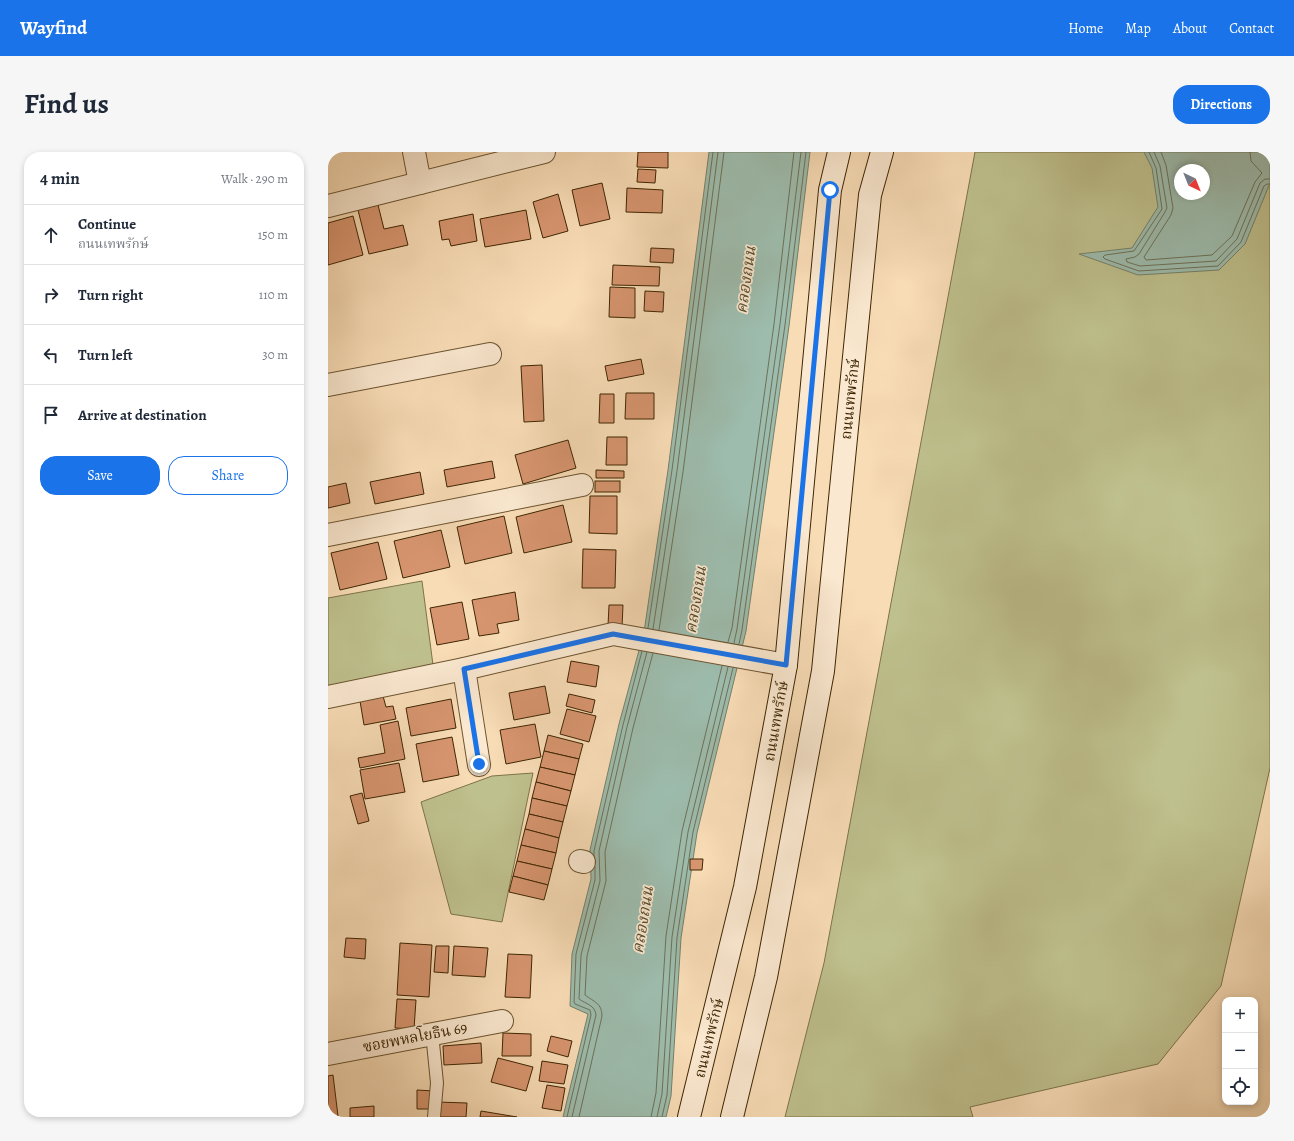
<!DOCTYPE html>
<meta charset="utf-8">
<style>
body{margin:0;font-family:Alegreya,"Noto Serif Thai",serif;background:#f6f6f7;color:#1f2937}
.controls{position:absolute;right:12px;bottom:12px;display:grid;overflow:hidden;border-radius:8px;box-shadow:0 2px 6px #0003}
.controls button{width:36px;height:36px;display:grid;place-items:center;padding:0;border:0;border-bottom:1px solid #e0e1e3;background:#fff;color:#1f2937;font:20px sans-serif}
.compass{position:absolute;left:846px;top:12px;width:36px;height:36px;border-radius:50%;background:#fff;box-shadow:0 2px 6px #0003;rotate:137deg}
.stop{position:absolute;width:12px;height:12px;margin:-9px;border:3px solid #1a73e8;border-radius:50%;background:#fff}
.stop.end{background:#1a73e8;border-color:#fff;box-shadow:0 1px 4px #0008}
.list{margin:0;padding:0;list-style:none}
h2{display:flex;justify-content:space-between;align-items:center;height:52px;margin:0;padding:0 16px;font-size:17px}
h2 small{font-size:13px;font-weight:400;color:#747a83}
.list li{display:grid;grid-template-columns:26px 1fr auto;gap:12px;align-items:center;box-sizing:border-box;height:60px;padding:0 16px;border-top:1px solid #e0e1e3}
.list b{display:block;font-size:15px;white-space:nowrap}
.list p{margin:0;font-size:13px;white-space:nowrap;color:#747a83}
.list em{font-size:13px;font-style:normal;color:#747a83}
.actions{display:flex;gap:8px;padding:12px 16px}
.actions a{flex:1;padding:9px 0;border:1px solid #1a73e8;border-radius:16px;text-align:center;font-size:14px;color:#1a73e8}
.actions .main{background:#1a73e8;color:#fff}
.icon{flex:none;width:22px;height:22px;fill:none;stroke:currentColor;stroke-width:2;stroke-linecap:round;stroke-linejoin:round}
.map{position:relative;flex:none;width:942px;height:965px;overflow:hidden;border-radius:16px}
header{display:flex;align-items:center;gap:24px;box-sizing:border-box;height:56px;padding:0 20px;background:#1a73e8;color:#fff}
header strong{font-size:19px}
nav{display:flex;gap:22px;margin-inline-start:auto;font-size:14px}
.intro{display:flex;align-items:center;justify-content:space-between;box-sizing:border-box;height:96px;padding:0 24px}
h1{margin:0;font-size:28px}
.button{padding:10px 18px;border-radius:16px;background:#1a73e8;color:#fff;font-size:14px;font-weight:700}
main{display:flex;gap:24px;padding:0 24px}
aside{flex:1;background:#fff;border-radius:16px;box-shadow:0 2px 6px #0003}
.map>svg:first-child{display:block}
</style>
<header>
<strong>Wayfind</strong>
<nav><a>Home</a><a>Map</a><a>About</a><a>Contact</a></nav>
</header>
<div class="intro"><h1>Find us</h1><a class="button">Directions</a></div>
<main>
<aside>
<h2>4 min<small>Walk · 290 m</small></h2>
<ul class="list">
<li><svg class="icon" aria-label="ahead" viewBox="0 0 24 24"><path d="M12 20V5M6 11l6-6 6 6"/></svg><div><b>Continue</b><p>ถนนเทพรักษ์</p></div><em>150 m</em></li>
<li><svg class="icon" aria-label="right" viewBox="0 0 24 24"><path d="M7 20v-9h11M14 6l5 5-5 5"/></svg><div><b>Turn right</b></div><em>110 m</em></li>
<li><svg class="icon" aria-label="left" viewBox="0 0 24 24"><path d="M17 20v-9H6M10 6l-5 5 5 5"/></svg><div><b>Turn left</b></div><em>30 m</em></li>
<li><svg class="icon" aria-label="arrive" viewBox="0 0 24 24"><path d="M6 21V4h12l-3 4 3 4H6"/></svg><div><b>Arrive at destination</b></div></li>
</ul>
<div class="actions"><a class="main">Save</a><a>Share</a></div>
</aside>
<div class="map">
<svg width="942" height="965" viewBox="0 0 942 965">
<rect width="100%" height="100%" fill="#f8dcb6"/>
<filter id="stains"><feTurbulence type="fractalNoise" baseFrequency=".005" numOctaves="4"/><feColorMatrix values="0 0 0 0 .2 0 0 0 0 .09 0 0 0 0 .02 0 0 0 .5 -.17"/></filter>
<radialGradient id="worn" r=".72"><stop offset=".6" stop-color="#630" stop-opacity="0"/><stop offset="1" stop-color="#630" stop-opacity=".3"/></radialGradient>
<g fill="#bec08d" stroke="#7e7348" fill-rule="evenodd">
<path d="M647,0H942V616L893,834L830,912L642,955L645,965H457L496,811ZM852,18H876V42H852Z"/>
<path d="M94,429L105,513L0,536V446Z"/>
<path d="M205,621L174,770L123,762L93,650L164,624Z"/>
</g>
<g fill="#9dbcad" stroke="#778069" fill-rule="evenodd">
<path d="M381,0H482L461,174L418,479L369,681L353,786L343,944L338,965H235L260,862L242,854L244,802L263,727L262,698L291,572L316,480L340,318Z"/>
<path d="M816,0H936L942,9V31L917,92L891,118L810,123L751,102L804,96L830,55L824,16ZM852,18H876V42H852Z"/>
</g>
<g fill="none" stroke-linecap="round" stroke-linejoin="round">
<g stroke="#6e7158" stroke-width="1">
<path d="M821,0L828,16L834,57L806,99L777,103L775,105L777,107L811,119L890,114L913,90L936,34L939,32H942"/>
<path d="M826,0L832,14L839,56L837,60L811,102L807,105L798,107L799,110L812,114L888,109L909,87L932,31L937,27H942"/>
<path d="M833,0L838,13L845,56L843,63L816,105L818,108L884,103L904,84L927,30L934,21L923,9L922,0"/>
<path d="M320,476L344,318L385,0"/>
<path d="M325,477L349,319L390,0"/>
<path d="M331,478L355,320L396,0"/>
<path d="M400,490L404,476L446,172L466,0"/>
<path d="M406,491L409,477L452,172L473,0"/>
<path d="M411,492L414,478L457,173L478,0"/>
<path d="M266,705V699L295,573L314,499"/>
<path d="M239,965L263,863L262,858L247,852L246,850L248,802L267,728V715"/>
<path d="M244,965L268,863C267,853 258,852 251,847L253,803L272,729L271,699L299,575L319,500"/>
<path d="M251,965L274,864C274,851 266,850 257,843L259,804L278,729L277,700L305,576L325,501"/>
<path d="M323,965L328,941L338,784L354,679L394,514"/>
<path d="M329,965L334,942L344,785L360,680L400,515"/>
<path d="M334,965L339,943L349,786L365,680L405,516"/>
</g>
</g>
<g fill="#d7956f" stroke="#3e2603">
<path d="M310,0H340V16L309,15Z"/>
<path d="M310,17L328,18L327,31L309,30Z"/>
<path d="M274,31L282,67L252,74L244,38Z"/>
<path d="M299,36L335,38L334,61L298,60Z"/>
<path d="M230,42L240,79L215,86L205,50Z"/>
<path d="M50,53L56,77L75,73L80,93L41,102L30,58Z"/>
<path d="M198,58L203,87L157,95L152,67Z"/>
<path d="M145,62L149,89L123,94L121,87L114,88L111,69Z"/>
<path d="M25,64L35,103L0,113V71Z"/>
<path d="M323,96L346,97L345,111L322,110Z"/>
<path d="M285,113L332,115L331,134L284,133Z"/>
<path d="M282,135L307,136V166L281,165Z"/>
<path d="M317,139L336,140L335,160L316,159Z"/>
<path d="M313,207L316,222L280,229L277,214Z"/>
<path d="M214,213L216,269L196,270L193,214Z"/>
<path d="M298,241H326V267H297Z"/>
<path d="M272,242H286V271H271Z"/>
<path d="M279,285H299V313H278Z"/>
<path d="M240,288L248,316L195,332L187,303Z"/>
<path d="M164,309L167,326L119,335L116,318Z"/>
<path d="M268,318L296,319V326H268Z"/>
<path d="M92,320L96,342L47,352L42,330Z"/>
<rect x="267" y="329" width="25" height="11"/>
<path d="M18,331L22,351L0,356V335Z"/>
<path d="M262,344H289V382L261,381Z"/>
<path d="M235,353L244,390L196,401L188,365Z"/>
<path d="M176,364L184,401L137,412L129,375Z"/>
<path d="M113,378L122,415L75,426L66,389Z"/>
<path d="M50,390L59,427L12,438L3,401Z"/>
<path d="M255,397L288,398L287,436H254Z"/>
<path d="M187,440L191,468L169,472L171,481L151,484L144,448Z"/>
<path d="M134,450L141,487L109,493L102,456Z"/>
<path d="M281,453H295L294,475L280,474Z"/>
<path d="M243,509L271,514L268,535L239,530Z"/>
<path d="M217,534L222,561L186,568L181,541Z"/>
<path d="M241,542L267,548L264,561L238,554Z"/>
<path d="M55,544L58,555L65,554L68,567L36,573L32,549Z"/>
<path d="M123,547L128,576L83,584L78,556Z"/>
<path d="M239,557L268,564L261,590L232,582Z"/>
<path d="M70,569L77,607L32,616L30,606L57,601L52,573Z"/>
<path d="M207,572L213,605L178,612L172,578Z"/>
<path d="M220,583L255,592L251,607L216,599Z"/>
<path d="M124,585L131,623L95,630L88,592Z"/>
<path d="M216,599L251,607L247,623L212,615Z"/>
<path d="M71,611L77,640L37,647L32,618Z"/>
<path d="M212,615L247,623L243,639L208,630Z"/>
<path d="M208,630L243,639L239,654L204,646Z"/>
<path d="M34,641L41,669L30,672L22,644Z"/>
<path d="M204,646L239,654L235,670L201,662Z"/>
<path d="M201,662L235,670L231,686L197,677Z"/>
<path d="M197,677L231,686L228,701L193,693Z"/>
<path d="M193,693L228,701L224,717L189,709Z"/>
<path d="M362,707H375L374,718H362Z"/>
<path d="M189,709L224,717L220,733L185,724Z"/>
<path d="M185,724L220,733L216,748L181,740Z"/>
<path d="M18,786L38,787L37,807L16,805Z"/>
<path d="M72,791L104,793L101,845L69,843Z"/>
<path d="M108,794H121L120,821L106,820Z"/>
<path d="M126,794L160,796L157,825L124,823Z"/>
<path d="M180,802L204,803L202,846L177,845Z"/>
<path d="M69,847L88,848L86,877L67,876Z"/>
<path d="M175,881L203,882V904H174Z"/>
<path d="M223,884L244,889L240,905L219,899Z"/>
<path d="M153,891L154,911L116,913L115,894Z"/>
<path d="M170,906L205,915L198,939L163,930Z"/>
<path d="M214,909L240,913L236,932L211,929Z"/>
<path d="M5,923L10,964L0,965V924Z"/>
<path d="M219,933L237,936L233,959L214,956Z"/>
<path d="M89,938L106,939L105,957H89Z"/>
<path d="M109,950L139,951L138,965H108Z"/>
<path d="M46,954V965H22V956Z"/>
<path d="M153,959L189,965H152Z"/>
</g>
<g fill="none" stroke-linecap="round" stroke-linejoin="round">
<defs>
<path id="lane" d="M104,881L109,931L106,965"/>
<g id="street">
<path d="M86,0L92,31"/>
<path d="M0,54L216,0"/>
<path d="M0,233L162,202"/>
<path d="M0,383L254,333"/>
<path d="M136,517L151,613"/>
<path d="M0,545L136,517L285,482L458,513"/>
<path d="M252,709L256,710"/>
<path d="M0,902L174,869"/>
</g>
<g id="secondary">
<path d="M361,965L417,735L458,513L502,38L511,0"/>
<path d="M404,965L438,825L495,519L542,43L554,0"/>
</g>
</defs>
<use href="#lane" stroke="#6c5430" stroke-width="14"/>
<use href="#street" stroke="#6c5430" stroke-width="24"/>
<use href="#secondary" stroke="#3e2603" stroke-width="24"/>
<use href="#lane" stroke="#fae8d0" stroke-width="12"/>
<use href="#street" stroke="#fae8d0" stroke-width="22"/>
<use href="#secondary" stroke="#fae8d0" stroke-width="22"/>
</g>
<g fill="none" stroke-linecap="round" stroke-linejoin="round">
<path stroke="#1a73e8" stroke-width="5" d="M151,612L136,517L285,482L458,513L502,38"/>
</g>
<g text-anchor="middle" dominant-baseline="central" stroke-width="3.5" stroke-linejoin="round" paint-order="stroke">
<g font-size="15" fill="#3e2603" stroke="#fae8d0">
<text transform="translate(522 247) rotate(-84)">ถนนเทพรักษ์</text>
<text transform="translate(448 569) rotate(-80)">ถนนเทพรักษ์</text>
<text transform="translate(87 885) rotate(-11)">ซอยพหลโยธิน 69</text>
<text transform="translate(381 886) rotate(-76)">ถนนเทพรักษ์</text>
</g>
<g font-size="16" font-style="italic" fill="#564c2e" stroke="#fae8d0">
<text transform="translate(418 128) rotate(-82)">คลองถนน</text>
<text transform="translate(368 448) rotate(-81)">คลองถนน</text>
<text transform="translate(315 768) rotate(-81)">คลองถนน</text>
</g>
</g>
<rect width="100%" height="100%" filter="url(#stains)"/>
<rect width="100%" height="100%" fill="url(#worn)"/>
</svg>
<div class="controls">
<button>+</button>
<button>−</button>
<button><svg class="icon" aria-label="locate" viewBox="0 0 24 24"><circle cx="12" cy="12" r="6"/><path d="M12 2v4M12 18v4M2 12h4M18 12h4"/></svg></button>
</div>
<svg class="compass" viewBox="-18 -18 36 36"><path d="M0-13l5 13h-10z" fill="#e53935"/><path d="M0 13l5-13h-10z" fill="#747a83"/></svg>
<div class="stop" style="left:502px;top:38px"></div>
<div class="stop end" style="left:151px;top:612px"></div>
</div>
</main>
